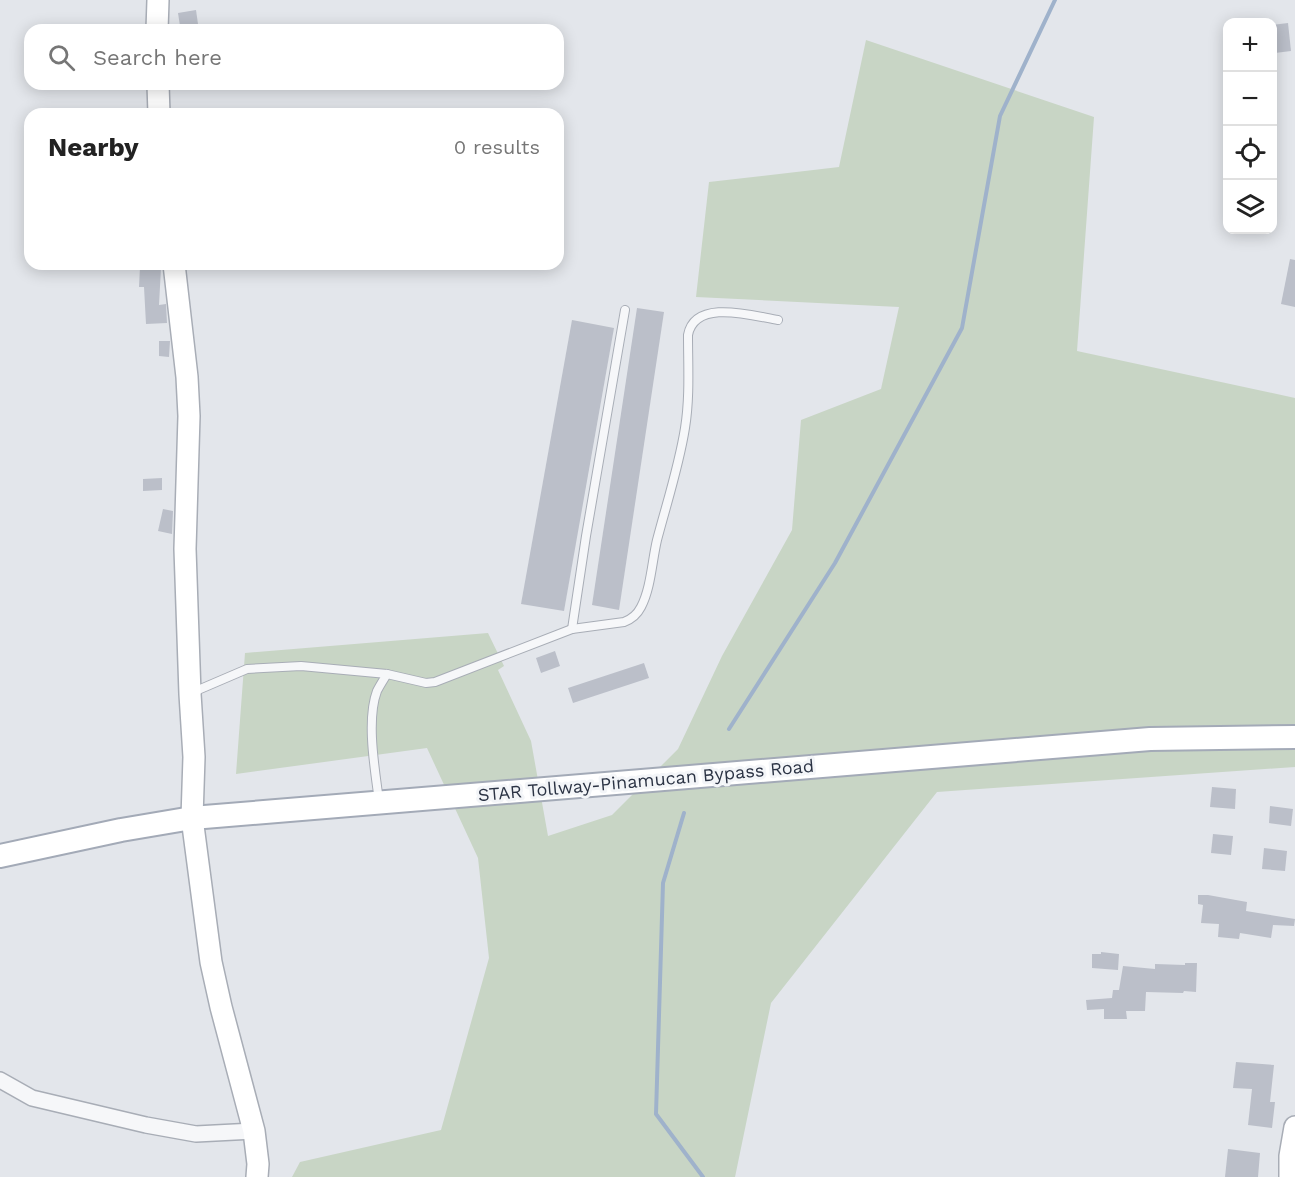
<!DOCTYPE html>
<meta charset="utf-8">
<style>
body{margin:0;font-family:"Work Sans",sans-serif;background:#f6f6f6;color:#222}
.controls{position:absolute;right:18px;top:18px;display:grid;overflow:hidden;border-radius:12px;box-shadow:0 3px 15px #0003}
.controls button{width:54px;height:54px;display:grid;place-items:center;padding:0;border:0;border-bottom:2px solid #e0e0e0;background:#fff;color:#222;font:30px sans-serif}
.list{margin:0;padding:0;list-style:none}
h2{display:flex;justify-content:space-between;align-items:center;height:78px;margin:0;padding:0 24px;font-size:26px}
h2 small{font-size:20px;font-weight:400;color:#767676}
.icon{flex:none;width:33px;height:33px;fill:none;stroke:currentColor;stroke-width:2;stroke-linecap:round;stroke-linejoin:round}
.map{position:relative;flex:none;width:1295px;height:1177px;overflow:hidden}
.search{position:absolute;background:#fff;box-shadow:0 3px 15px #0003;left:24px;top:24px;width:540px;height:66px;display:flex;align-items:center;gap:15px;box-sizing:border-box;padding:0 21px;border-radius:18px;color:#767676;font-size:22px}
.panel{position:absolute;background:#fff;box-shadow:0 3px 15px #0003;left:24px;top:108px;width:540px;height:162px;border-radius:18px}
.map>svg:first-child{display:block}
</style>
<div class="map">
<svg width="1295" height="1177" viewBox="0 0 1295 1177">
<rect width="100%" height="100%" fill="#e3e6eb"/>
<path fill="#c8d5c5" d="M866,40L1094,117L1077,351L1295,398V767L937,792L771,1003L735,1177H292L300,1162L441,1130L489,958L478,858L427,748L236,774L245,653L488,633L504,666L498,670L531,741L548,836L612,815L678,749L722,656L792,530L801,420L881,389L899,307L696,297L709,182L839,167Z"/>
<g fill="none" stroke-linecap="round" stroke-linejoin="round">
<g stroke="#9fb2cb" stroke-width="4">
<path d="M729,729L835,563L962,328L1000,116L1055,0"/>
<path d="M684,813L663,883L656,1114L703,1177"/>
</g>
</g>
<g fill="#bbbfc9">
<path d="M196,10L198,24L180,26L178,13Z"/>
<path d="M1288,23L1291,51L1275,53L1272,25Z"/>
<path d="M1290,259L1295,260V307L1281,304Z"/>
<path d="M140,267L161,268L159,305L166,304L167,323L146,324L144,287H139Z"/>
<path d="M637,308L664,312L619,610L592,605Z"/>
<path d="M572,320L614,328L564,611L521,604Z"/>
<path d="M159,341H170L169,357L159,356Z"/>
<path d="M162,478V490L143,491V479Z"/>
<path d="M163,509L173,511L172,534L158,531Z"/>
<path d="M555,651L560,666L541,673L536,658Z"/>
<path d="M644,663L649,678L573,703L568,688Z"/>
<path d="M1212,787L1236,789L1235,809L1210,807Z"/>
<path d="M1270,806L1293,809L1291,826L1269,823Z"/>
<path d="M1213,834L1233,836L1231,855L1211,853Z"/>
<path d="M1264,848L1287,851L1285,871L1262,869Z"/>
<path d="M1198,895H1208L1247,902L1246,911L1295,919L1294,926L1273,925L1271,938L1240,933L1239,939L1218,937L1219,924L1201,923L1203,905L1198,904Z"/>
<path d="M1101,952L1119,954L1118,970L1092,968V954H1101Z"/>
<path d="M1185,963H1197L1196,992L1184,991L1183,993L1146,992L1145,1011H1126L1127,1019H1104V1009L1087,1010L1086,1000L1112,998L1113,990H1119L1123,966L1155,969V964L1185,965Z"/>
<path d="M1236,1062L1274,1065L1270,1102H1275L1272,1128L1248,1125L1252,1089L1233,1088Z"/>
<path d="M1228,1149L1260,1153L1258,1177H1225Z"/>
</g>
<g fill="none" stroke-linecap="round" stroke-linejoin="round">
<defs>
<g id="lane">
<path d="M572,629L586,536L625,310"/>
<path d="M191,693L247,669L301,666L387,674L426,683L435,682L572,629L624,622C632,619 637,615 641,607C651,588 652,561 657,540C667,502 679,466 685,428C690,397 688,366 688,335C695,298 753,316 778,320"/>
<path d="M379,801C375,770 366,720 377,691C380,685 384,679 387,674"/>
</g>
<path id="street" d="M0,1080L32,1098L146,1125L196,1134L254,1131"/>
<g id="secondary">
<path d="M157,30L158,0"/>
<path d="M158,84L159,114"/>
<path d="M174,264L187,377L189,416L185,549L190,694L194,757L192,818L211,962L221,1007L254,1131L258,1164L257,1177"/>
<path d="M1290,1177V1156L1295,1127"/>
</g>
<path id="primary" d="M0,856L121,830L192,818L1150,739L1295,737"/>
</defs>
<use href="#lane" stroke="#a8adb6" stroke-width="10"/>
<use href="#street" stroke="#a8adb6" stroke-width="18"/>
<use href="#secondary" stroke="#a8adb6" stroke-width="24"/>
<use href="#primary" stroke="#a3aab7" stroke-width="26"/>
<use href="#lane" stroke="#f6f7f9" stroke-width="8"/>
<use href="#street" stroke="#f6f7f9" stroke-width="15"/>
<use href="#secondary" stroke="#fff" stroke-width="21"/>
<use href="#primary" stroke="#fff" stroke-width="22"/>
</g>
<g text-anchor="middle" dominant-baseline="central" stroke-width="6" stroke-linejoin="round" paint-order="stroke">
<g font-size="18" fill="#2b3344" stroke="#f3f5f8">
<text transform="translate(646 780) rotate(-5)">STAR Tollway-Pinamucan Bypass Road</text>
</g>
</g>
</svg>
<div class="controls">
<button>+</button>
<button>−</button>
<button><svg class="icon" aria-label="locate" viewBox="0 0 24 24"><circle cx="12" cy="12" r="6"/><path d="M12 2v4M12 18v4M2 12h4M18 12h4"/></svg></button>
<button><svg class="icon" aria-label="layers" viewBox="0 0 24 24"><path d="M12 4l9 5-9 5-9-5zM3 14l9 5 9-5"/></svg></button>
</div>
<div class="search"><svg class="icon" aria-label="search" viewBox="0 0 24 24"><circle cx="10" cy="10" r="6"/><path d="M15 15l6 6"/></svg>Search here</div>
<section class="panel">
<h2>Nearby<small>0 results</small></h2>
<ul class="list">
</ul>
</section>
</div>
